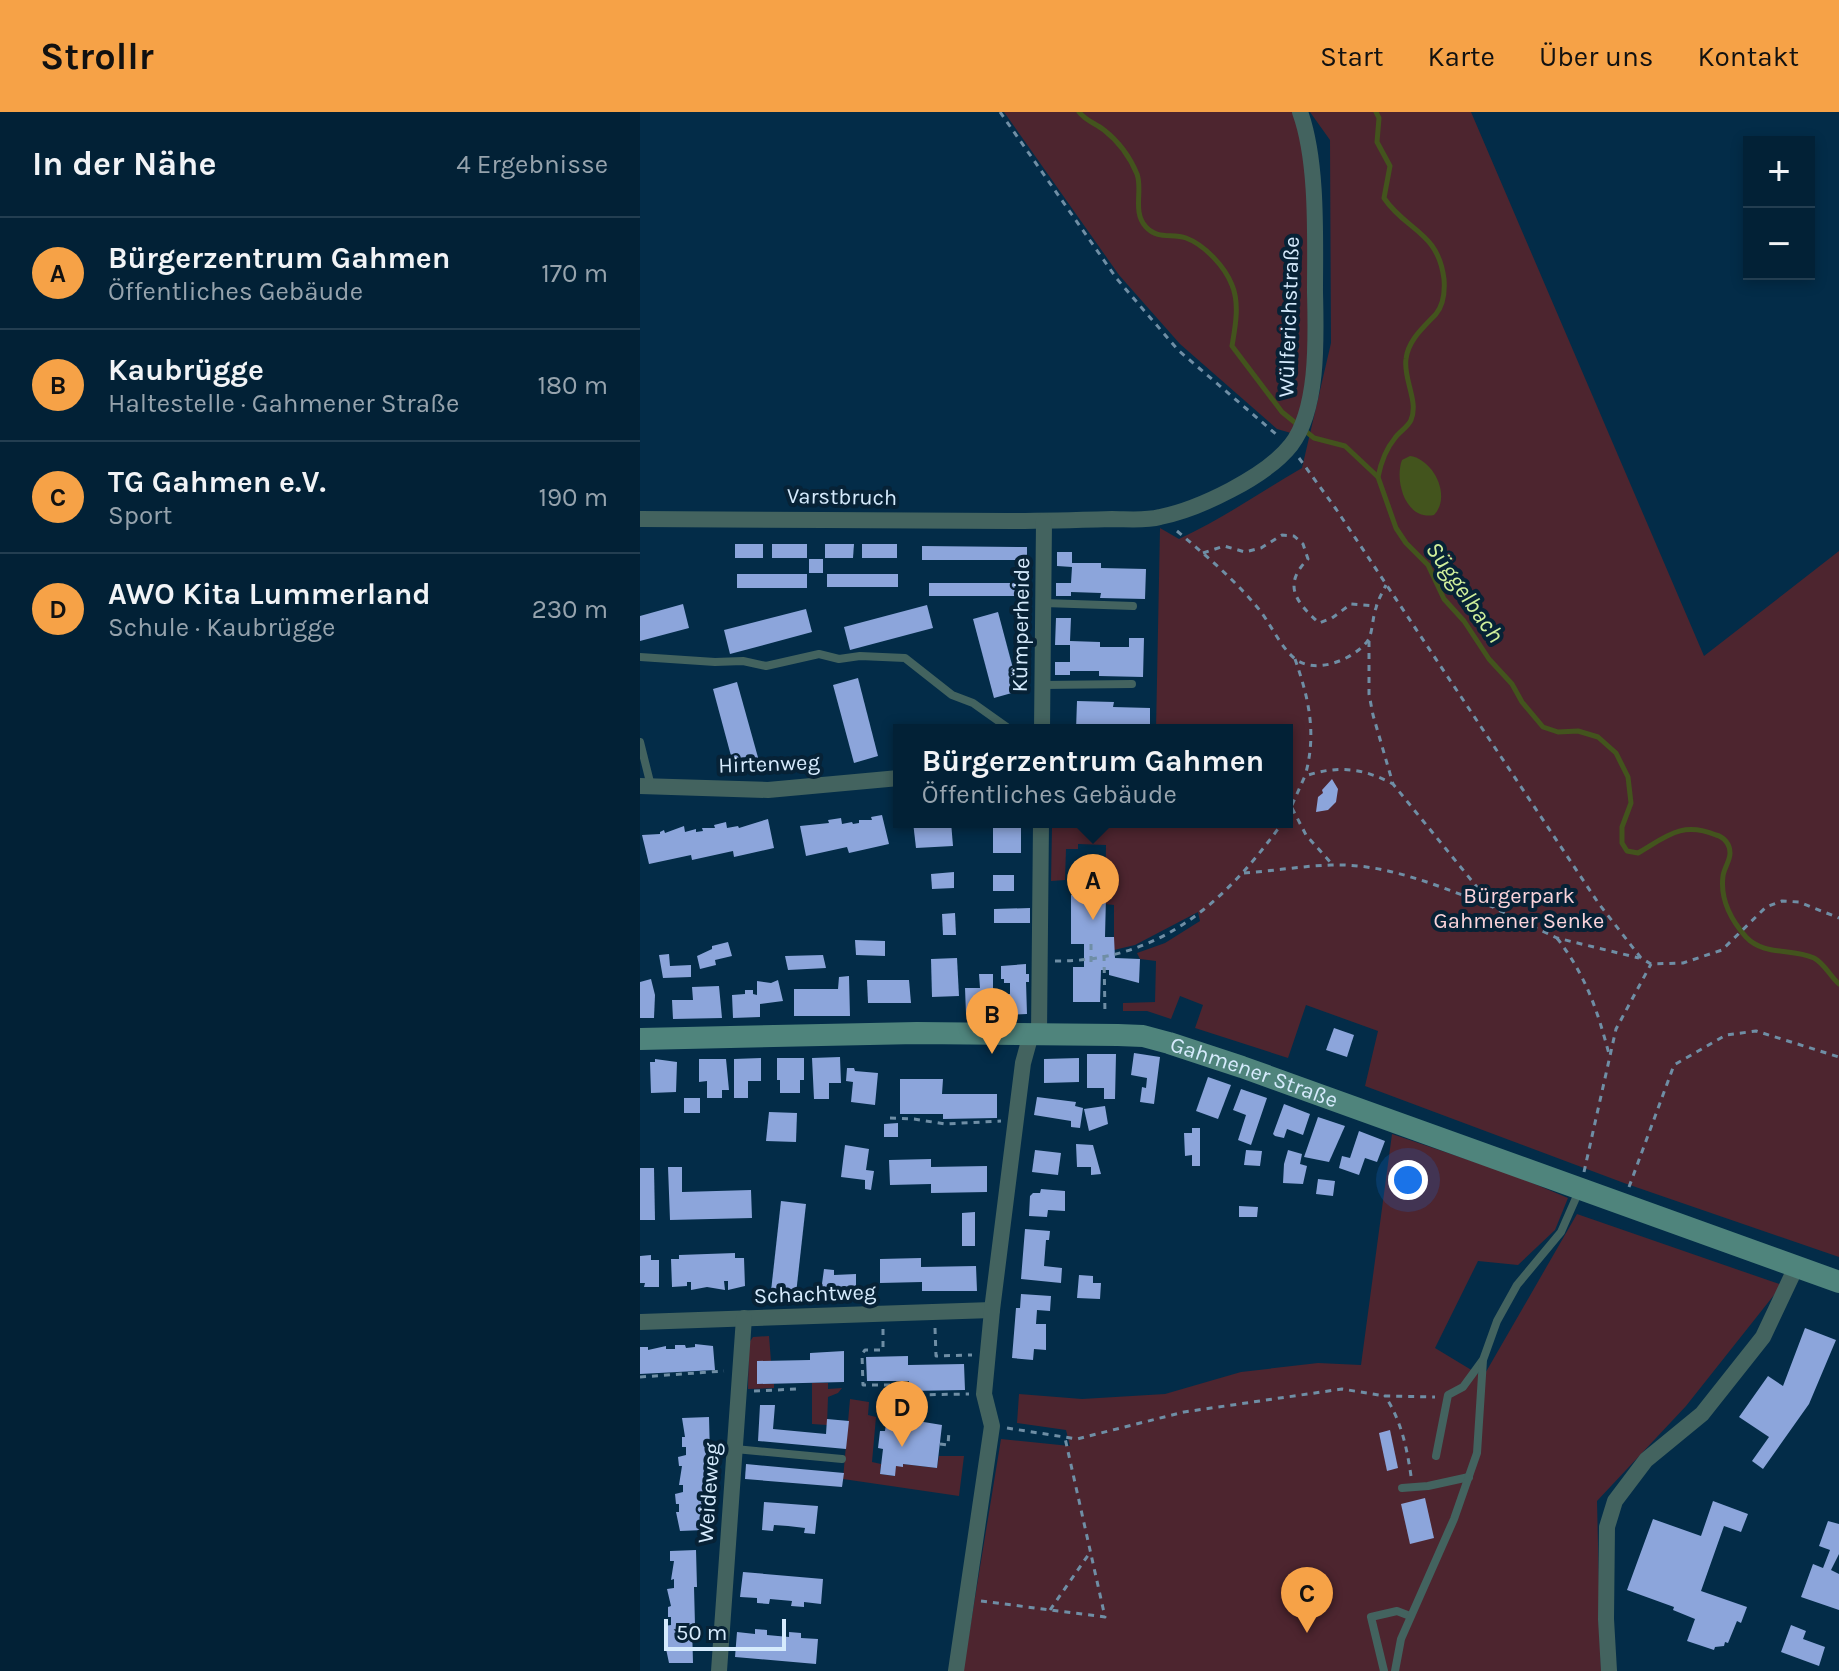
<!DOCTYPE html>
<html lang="de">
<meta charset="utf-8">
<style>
body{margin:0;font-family:Karla,sans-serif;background:#0c293e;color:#f1f3f6}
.controls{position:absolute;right:24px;top:24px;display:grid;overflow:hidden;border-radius:0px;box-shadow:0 4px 12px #0003}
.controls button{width:72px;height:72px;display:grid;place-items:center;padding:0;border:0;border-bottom:2px solid #233e51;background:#022136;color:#f1f3f6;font:40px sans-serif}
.scale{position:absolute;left:24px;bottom:20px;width:122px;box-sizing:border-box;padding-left:8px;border:4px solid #d6ebfd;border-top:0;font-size:22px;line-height:28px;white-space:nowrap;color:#d6ebfd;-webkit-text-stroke:6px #072236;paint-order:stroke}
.you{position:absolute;left:768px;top:1068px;width:28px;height:28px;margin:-20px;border:6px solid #fff;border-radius:50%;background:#1a73e8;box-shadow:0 0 0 12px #1a73e833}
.badge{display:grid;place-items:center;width:52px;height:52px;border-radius:50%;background:#f6a247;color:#111;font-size:26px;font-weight:700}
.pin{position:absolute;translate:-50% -66px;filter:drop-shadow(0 2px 4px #0008)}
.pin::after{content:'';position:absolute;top:42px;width:28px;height:24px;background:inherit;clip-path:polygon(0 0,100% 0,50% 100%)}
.popup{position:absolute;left:253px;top:612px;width:400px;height:104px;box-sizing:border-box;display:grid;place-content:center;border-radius:0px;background:#022136;filter:drop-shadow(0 2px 6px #0005);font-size:26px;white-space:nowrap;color:#96a3ad}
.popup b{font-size:30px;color:#f1f3f6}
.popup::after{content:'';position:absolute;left:50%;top:100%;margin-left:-16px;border:16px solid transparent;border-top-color:#022136}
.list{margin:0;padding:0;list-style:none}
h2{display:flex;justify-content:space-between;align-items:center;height:104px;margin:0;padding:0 32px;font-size:34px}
h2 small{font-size:26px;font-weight:400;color:#96a3ad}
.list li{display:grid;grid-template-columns:52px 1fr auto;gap:24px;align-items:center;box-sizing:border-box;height:112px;padding:0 32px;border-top:2px solid #233e51}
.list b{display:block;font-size:30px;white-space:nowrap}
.list p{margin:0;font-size:26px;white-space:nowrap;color:#96a3ad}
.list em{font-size:26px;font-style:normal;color:#96a3ad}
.map{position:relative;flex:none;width:1199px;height:1559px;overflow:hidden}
header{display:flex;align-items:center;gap:48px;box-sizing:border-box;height:112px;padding:0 40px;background:#f6a247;color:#111}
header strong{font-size:38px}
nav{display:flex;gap:44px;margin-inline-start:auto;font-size:28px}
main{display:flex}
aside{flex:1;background:#022136}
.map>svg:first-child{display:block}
</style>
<header>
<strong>Strollr</strong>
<nav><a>Start</a><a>Karte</a><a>Über uns</a><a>Kontakt</a></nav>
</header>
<main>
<aside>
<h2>In der Nähe<small>4 Ergebnisse</small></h2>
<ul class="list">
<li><span class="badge">A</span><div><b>Bürgerzentrum Gahmen</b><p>Öffentliches Gebäude</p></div><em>170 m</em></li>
<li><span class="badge">B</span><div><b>Kaubrügge</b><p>Haltestelle · Gahmener Straße</p></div><em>180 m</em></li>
<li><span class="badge">C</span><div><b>TG Gahmen e.V.</b><p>Sport</p></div><em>190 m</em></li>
<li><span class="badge">D</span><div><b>AWO Kita Lummerland</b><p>Schule · Kaubrügge</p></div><em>230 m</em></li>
</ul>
</aside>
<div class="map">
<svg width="1199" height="1559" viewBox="0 0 1199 1559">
<rect width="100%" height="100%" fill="#032c48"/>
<g fill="#4d252f">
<path d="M364,0H653L666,17L672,235L663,295L651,321L637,317L540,232L479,163Z"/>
<path d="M670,0H831L1064,544L1199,439V1145L984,1071L725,974L738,919L666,893L648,946L555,916L563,893L540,884L531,907L507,899H483V891L515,890L516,849L500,847L497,841L525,831L560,809L558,800L495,833L474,838V793L465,792L466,733L438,732V737H426L425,768L411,769L412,716H509L510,710H647V618H516L520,416L539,427C582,407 621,380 662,356L691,231L690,28Z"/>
<path d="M752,1022L873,1063L928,1086L915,1118L878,1153L838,1149L795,1236L843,1265L937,1102L1142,1173L1046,1294L957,1389L961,1559H323L361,1327L430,1334L426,1318L377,1311L379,1282L442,1287L525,1282L601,1260L678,1251L721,1253Z"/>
<path d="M129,1224L131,1249H117V1271L134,1272V1276L108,1277L109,1231L113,1225Z"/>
<path d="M172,1271H188V1277L202,1276L198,1281L188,1285L187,1313L172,1312Z"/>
<path d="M210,1287L229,1290L228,1303L236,1305L232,1350L241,1352L240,1362L254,1364L256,1354H262L263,1352L297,1356L299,1344H324L319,1384L203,1367Z"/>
</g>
<path fill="#43541d" d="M770,344C793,347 812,384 794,403C766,409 754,369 762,348Z"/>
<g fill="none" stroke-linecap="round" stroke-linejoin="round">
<g stroke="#43541d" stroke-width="5">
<path d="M439,0C446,9 455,11 464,18C478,29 490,45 497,62C503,78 492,100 506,115C518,128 532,121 546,126C565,133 585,155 592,173C600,192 595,216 592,234L642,300L674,326L705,334L738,365L756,416L766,431L788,453L804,487L824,509L849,547L872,572L882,590L903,615L918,620L938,619L958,625L976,641L988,665L991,691L982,715V731L987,739L998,741C1027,724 1042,709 1076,723C1084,725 1090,732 1090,741C1090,749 1084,756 1083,764C1080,787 1091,808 1106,825C1124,844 1151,836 1174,846C1184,851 1190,864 1199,872"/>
<path d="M736,0L739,6L737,30L750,54L744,86C766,119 798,119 804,167C805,180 804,192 796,202C784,215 768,228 766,247C763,267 779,289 771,308C768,315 759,320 755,326C745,338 741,350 738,365"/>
</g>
</g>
<g fill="#8ca5db">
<rect x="95" y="432" width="28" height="14"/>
<rect x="132" y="432" width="35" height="14"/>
<path d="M185,432H214L213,446H185Z"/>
<rect x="222" y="432" width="35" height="14"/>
<path d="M282,434L387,435V448H282Z"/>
<path d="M417,440H432V451H461V456L506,457L505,487L460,486L461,481L431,480V484H416V471H431L432,455L417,454Z"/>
<rect x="169" y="447" width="14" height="14"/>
<rect x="97" y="462" width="70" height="14"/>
<rect x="187" y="462" width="71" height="13"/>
<rect x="289" y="471" width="98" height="13"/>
<path d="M43,492L49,516L0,529V504Z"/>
<path d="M287,493L293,516L210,538L204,515Z"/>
<path d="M166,497L172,520L90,542L84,518Z"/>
<path d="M358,500L379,579L354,586L333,507Z"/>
<path d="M416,506H431L430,529L460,530V535H489V526H504L503,565L459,564V559H430V563H415V550H430V533H415Z"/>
<path d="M218,566L238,644L214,651L193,573Z"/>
<path d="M97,570L119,649L94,655L73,577Z"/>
<path d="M437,589L474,590L473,595L510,596V618H436Z"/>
<path d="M692,667L698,677L696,690L688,698L676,700L678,685L683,681L682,678Z"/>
<path d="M242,703L249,732L209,741L207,735L166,744L160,714L189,711L188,708L201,706L202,712L212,710L213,712L219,711V708H232L231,705Z"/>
<path d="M128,707L134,736L94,745L93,739L52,748L51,743L9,752L2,723L20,722V720L24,718L25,721L44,714L45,720L56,717V720L63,719L62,716H75L74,713L86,710L87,716L98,714L99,716Z"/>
<path d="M273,710H311L313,734L276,736Z"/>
<path d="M368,710L381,712V741H353V711Z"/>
<path d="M314,760V776L292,777L291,762Z"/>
<rect x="353" y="763" width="21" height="16"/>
<path d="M431,783L466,784L465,825H474L475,846L500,847L499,871L469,863V858H461L460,890H433V855H444V832H431Z"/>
<path d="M390,796V811H354V797Z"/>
<path d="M315,801L316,823H303L302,802Z"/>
<path d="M215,828L245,829V844L216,843Z"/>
<path d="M88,830L92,844L75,848L76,853L60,857L57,844L72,837V834Z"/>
<path d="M29,842L30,854L51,853V865L23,866L19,843Z"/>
<path d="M183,843L186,856L148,858L145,844Z"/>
<path d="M317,846L319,884L292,885L291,847Z"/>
<path d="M386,852V862H389V870H386L387,902L360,903L361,882H370V871H364V867H361V854Z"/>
<path d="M339,862H353V902H326L325,876H340Z"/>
<path d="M209,864L210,904H154V877H198L199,865Z"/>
<path d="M11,867L15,883L14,906H0V870Z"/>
<path d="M138,868L143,889L120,892V905L93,906L92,883L105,882V878H113V882L117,883V869L131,871Z"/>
<path d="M227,868H269L271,891H228Z"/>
<path d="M79,874L82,906L33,907L32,888H53L52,875Z"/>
<path d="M694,916L714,923L707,945L686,938Z"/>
<path d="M494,941L520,945L514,992L500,990L502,975L506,976L507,966L491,963Z"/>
<path d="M447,942H476L475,987H464V976H447Z"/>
<path d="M200,945L201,971H189V987H174L172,946Z"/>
<path d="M121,946V969H108V986H94V947Z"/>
<path d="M137,946H164V968H160V981H140V968H137Z"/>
<path d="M439,946V970L404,971V947Z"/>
<path d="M15,947L37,950L36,980L11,981L10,950H15Z"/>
<path d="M59,947H86L89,978H82V986H67V969L59,970Z"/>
<path d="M207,956H214L215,959L238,961L235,993L211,990L213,970L206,969Z"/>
<path d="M568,965L591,973L578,1007L556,999Z"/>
<path d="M260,967H303L302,982H357V1006L303,1007V1002H260Z"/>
<path d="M601,977L627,986L611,1033L598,1028L606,1003L593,998Z"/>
<path d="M397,985L436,990L435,994L443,996L440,1016L431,1015V1009L394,1003Z"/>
<rect x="44" y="986" width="16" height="15"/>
<path d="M644,992L670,1002L663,1023L647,1017L644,1026L635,1024L633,1022Z"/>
<path d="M465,994L468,1012L449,1019L444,997Z"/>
<path d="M129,1000L157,1001L156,1030L126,1029Z"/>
<path d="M678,1005L705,1014L689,1050L664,1045Z"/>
<path d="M258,1011V1025H244V1012Z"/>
<path d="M552,1016H560V1054H552V1043L545,1044L544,1021H552Z"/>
<path d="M719,1019L745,1029L737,1050L725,1046L719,1063L699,1056L702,1044L710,1046Z"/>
<path d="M436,1032L453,1033L461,1062L451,1063V1055H437Z"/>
<path d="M205,1033L229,1037L226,1058L234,1059L231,1078L225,1077V1068L201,1065Z"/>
<path d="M395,1038L421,1041L418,1063L392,1060Z"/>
<path d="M606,1038L622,1039L620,1054L604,1053Z"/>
<path d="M648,1038L662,1042L660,1052L667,1054L663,1072L643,1071L644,1052Z"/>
<path d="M291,1047V1055L347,1054V1080L291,1081V1072L250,1073L249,1048Z"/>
<path d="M28,1055H42V1080L111,1078L112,1106L30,1108Z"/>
<path d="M0,1056H14L15,1108H0Z"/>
<path d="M678,1067L695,1069L693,1084L676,1082Z"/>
<path d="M401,1077L425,1079V1099L408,1098L407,1105L389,1104L390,1084L393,1081H400Z"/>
<path d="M141,1089L166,1092L156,1182L131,1179Z"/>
<path d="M599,1094L618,1095L617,1105H599Z"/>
<path d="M335,1100V1134H322V1101Z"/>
<path d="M385,1117L410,1119L409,1128H406L404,1154L422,1156L421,1171L381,1167Z"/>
<path d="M95,1141V1146H104L105,1174L88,1178V1169H84L85,1178L67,1175L51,1178V1170H47V1174L32,1175L31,1147H39V1143Z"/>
<path d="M11,1143V1148H19V1175H4L5,1171H0V1144Z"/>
<path d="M281,1146V1155L336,1154L337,1179H282V1170L240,1171V1147Z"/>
<path d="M184,1157L194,1158V1163L216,1162V1182L191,1183L192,1179H181Z"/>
<path d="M439,1163L453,1164V1171H461L460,1187L437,1186Z"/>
<path d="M381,1182L411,1184L410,1199L397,1198L396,1212H406V1238L394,1237L393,1248L372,1246L376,1196H380Z"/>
<path d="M1165,1216L1196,1228L1169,1292L1123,1357L1112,1349L1129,1325L1099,1305L1128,1264L1143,1274Z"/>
<path d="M55,1232L73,1234L75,1258L0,1262V1235H8V1238L26,1234V1237H35V1233H45L46,1236L55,1235Z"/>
<path d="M204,1239V1270L117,1272V1249L170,1248V1241Z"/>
<path d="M268,1244V1253L324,1252L325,1278L269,1279V1269H227L226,1245Z"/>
<path d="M120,1293H135L133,1317L186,1322L187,1307L209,1309L206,1337L118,1329Z"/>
<path d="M247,1304L302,1313L297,1356L263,1352V1355L256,1354L255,1364L240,1362L243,1337L238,1336L240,1319H245Z"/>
<path d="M69,1305L70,1343L66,1344L67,1381H62L64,1418L40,1419L36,1400H39V1392H36L35,1382L43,1380V1373H39L42,1354H39L38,1345L46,1343V1335H42V1325H45L42,1306Z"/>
<path d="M750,1318L758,1356L747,1359L739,1321Z"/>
<path d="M106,1352L204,1361L202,1375L105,1367Z"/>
<path d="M785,1386L794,1426L770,1432L761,1392Z"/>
<path d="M1073,1389L1108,1402L1101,1420L1084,1414L1061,1479L1107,1495L1101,1511L1097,1509L1088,1531L1085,1530L1084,1534L1075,1535L1074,1538L1047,1529L1055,1507L1033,1498L1034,1495L987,1478L1013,1407L1061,1424Z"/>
<path d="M124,1390L178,1394L175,1422L164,1421L165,1416L148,1414L134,1413L133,1419L122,1418Z"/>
<path d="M1188,1409L1199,1412V1442L1191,1458L1199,1462V1498L1161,1485L1173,1452L1183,1456L1190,1438L1179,1434Z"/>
<path d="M56,1438L57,1475H54L55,1513H52L53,1551H29L25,1532H28V1524H25L24,1514L31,1513V1505H28V1495L31,1494L27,1477L34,1476V1467L31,1468L34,1449H30V1439Z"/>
<path d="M103,1460L183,1467L181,1492L164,1490V1495L151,1494L152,1489L130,1487L129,1492L117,1491V1486L100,1485Z"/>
<path d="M1151,1513L1166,1519L1163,1527L1185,1535L1179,1554L1141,1540Z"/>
<path d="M115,1517L127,1518V1523L149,1525V1520L161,1521V1526L178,1527L176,1552L95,1545L97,1520L115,1522Z"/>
</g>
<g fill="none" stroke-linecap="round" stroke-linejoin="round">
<g stroke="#6f8ea5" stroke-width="3" stroke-dasharray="6 6" stroke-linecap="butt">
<path d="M360,0L477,167L538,238L637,323"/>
<path d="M659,346L696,397L959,792L1001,846L1011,852L1043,851L1082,838L1126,795L1142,789L1159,790L1199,806"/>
<path d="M537,419C565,443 593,466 617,495C630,510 639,533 654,546C674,563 710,549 726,531C733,524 732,506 736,496C738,488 742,481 746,473"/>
<path d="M563,441L584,434L605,440L621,436L642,423L654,424L663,432L668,447C642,473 656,490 679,511L692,506L711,492L736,494"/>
<path d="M729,529V582L733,603L753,672L854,796L917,826L999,846"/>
<path d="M655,547C669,587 677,622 665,664"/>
<path d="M652,696L666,723L691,751"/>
<path d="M647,704L665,664C698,653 723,656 753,672"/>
<path d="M604,761C633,759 662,754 691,753C747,751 801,775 853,795"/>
<path d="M917,826C946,864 957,897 969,942"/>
<path d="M451,832V855"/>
<path d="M464,843L465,903"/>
<path d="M415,849C519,850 585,791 643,710"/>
<path d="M250,1006L274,1007L305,1012L361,1009"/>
<path d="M944,1060L976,917L1011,852"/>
<path d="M989,1075L1034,953L1086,923L1116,919L1199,945"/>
<path d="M295,1216L296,1244L332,1243"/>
<path d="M243,1217V1238H225L222,1242L223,1273H250L271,1283L329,1282"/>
<path d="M0,1265L84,1259"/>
<path d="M114,1279L157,1277"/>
<path d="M367,1316L437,1327L544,1300L702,1277L745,1284"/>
<path d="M300,1332L308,1333L309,1319"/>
<path d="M771,1364C767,1336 761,1308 745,1284L795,1285"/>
<path d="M341,1489L465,1505L425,1326"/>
<path d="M410,1498L451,1439"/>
</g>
<g stroke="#43635f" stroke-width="8">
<path d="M404,491L493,494"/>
<path d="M0,545L75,550L103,549L126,554L179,542L199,547L220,544L265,546L312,583L333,591L371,618"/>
<path d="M403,573L492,572"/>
<path d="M0,630L11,674"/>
<path d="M95,1337L202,1347"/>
<path d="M796,1344L808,1283L823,1275L842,1249"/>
<path d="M762,1376L788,1374L829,1365"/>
<path d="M744,1559L731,1505L757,1499L770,1504"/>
<path d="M755,1559L761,1527L814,1407L837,1341L843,1248L857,1209L877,1173L921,1120L939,1079"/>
</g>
<g stroke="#43635f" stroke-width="16">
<path d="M0,407C123,407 246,409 369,409C403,409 438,408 472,407C487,407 505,409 520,405C559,397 626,365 651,333C679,297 676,224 675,180C675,127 678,49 660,0"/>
<path d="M402,618L404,409"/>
<path d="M0,674L128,678L259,666"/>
<path d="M399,922L401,710"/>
<path d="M0,1210L352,1198"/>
<path d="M79,1559L104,1206"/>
<path d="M316,1559L352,1314L344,1282L352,1198L383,951L391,922"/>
<path d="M969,1559L966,1507L967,1415L975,1389L1006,1348L1062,1302L1123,1225L1156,1155"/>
</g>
<path stroke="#4f847c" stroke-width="22" id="s1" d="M0,927L277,921L478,923L503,924L529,931L602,955L1199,1170"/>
</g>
<g text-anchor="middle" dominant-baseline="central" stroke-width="8" stroke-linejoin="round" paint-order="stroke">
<g font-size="22" fill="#d6ebfd" stroke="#072236">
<text transform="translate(649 205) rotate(-88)">Wülferichstraße</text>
<text transform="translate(202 385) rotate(1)">Varstbruch</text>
<text transform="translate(381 513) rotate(-89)">Kümperheide</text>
<text transform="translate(129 652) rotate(-2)">Hirtenweg</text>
<text stroke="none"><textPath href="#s1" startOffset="620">Gahmener Straße</textPath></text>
<text transform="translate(175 1182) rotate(-2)">Schachtweg</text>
<text transform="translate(69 1381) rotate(-86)">Weideweg</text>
</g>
<g font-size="22" fill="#fbd4db" stroke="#072236">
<text x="879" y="784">Bürgerpark<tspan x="879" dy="25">Gahmener Senke</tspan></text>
</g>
<g font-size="24" font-style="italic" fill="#d0ef9b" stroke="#072236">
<text transform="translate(825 480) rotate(55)">Süggelbach</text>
</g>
</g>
</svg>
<div class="controls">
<button>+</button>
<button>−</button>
</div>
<div class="scale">50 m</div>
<div class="you"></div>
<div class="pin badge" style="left:453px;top:808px">A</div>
<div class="popup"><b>Bürgerzentrum Gahmen</b>Öffentliches Gebäude</div>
<div class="pin badge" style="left:352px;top:942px">B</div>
<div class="pin badge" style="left:667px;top:1521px">C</div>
<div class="pin badge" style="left:262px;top:1335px">D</div>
</div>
</main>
